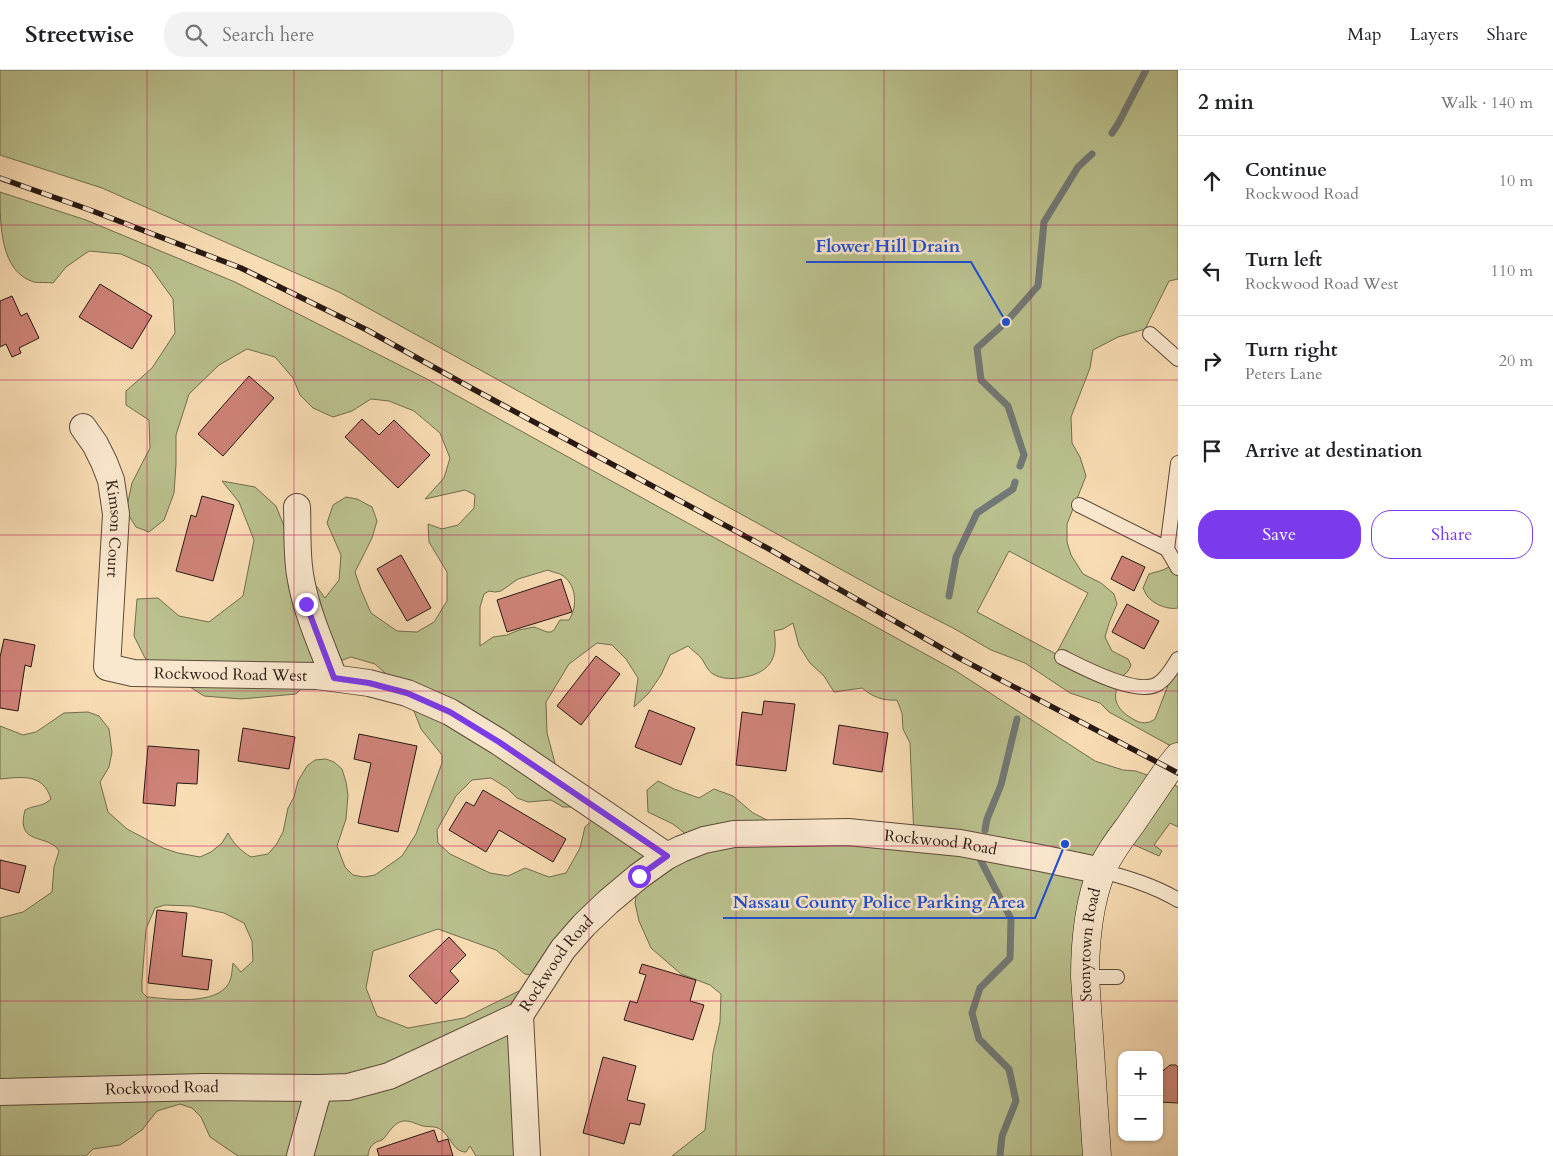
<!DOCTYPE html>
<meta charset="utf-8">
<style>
body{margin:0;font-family:Cardo,serif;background:#f2f2f2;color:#202124}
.controls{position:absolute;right:15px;bottom:15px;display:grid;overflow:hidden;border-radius:10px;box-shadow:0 1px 4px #0004}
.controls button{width:45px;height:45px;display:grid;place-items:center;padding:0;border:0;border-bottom:1px solid #e0e0e0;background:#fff;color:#202124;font:25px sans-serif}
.stop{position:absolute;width:15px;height:15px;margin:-11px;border:4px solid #7c3aed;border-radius:50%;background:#fff}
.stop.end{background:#7c3aed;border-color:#fff;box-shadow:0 1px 5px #0008}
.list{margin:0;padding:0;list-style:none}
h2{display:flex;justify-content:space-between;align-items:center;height:65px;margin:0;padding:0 20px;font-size:21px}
h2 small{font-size:16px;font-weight:400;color:#757577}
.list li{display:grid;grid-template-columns:32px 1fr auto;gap:15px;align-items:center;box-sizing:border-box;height:90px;padding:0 20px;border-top:1px solid #e0e0e0}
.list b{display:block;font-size:19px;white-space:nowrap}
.list p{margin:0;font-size:16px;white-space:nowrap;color:#757577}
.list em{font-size:16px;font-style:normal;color:#757577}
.actions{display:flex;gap:10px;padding:15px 20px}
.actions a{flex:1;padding:11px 0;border:1px solid #7c3aed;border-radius:20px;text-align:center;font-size:18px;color:#7c3aed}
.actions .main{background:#7c3aed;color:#fff}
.icon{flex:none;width:28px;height:28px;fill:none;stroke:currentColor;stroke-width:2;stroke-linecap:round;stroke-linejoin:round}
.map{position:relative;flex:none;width:1178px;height:1086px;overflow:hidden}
header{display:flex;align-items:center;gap:30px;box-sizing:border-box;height:70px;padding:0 25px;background:#fff;border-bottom:1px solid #e0e0e0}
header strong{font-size:24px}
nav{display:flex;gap:28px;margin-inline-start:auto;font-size:18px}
.search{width:350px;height:45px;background:#f2f2f2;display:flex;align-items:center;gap:12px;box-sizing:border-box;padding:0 18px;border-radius:20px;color:#757577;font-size:19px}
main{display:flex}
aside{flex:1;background:#fff}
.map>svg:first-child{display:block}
</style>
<header>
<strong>Streetwise</strong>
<div class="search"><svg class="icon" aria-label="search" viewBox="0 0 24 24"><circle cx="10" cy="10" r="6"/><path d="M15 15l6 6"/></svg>Search here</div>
<nav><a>Map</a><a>Layers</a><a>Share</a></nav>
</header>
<main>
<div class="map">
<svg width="1178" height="1086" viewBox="0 0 1178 1086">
<rect width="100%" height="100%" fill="#f8dcb3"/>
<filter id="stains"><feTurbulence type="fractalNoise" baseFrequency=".004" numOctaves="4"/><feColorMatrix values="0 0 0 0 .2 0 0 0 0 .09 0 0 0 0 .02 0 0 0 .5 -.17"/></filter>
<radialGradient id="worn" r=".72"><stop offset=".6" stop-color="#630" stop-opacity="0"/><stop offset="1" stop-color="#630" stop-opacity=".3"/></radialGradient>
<g fill="#bac18e" stroke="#716d50" fill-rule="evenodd">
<path d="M0,0H1178V209L1169,211L1145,259L1118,267L1093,280L1090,298L1071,347L1072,373L1080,387L1086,406L1067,454V472L1071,485L1083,504L1101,513L1114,524L1117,534L1109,553L1105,567L1112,581L1128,589L1131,595C1127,606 1123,603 1119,610C1117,612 1117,615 1117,618C1112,633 1121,642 1133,649C1141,654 1148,654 1155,649L1172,605L1178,601V675H1169L1109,642L1100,633L1070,623L1025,593L991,580L953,558L882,522L339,222L102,118L0,85ZM1009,481L1088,523L1056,584L977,542Z"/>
<path d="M0,122L86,150L235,212L425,308L956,601L1095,691L1123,700L1136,701L1161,710L1164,709L1178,717V757L1170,753L1154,775L1162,781L1159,786L1121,769L1096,819L1097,1086H672L705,1060L713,983L720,952L721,924L710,915L681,904L651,878L639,851L635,833L639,807L544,907L525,904L496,880L438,859L373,881L366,918L377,946L408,958L464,948L521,920L520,945L524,1086H476L470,1076L466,1082C452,1082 450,1063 438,1058C433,1056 428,1057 423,1056C410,1052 403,1046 392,1058C388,1062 386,1067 382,1070C380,1071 377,1071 375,1073C371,1075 368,1081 368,1086H238L210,1067L201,1047L192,1038L180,1034L157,1041L142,1060L120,1075L93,1079L86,1086H0V848L23,842L52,822L54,797L59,781C49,763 15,777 25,740C34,735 43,737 51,729C43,703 22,707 0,709V656L23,665L36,662L64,643L88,642L99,646L109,659L112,682L109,697L100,712L108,742L127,759L163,778L178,783L200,787L211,782L222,773L228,763C233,773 241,781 251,787L268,784L276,775L283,762L288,738L294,727L298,711L307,696L315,690L326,689L334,692L342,699L346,712L348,725L346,749L337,776L345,797L353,805L364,807L375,805L402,786L416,764L442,693V685L421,659L407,623L375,594L351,587L321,598L296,624L241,629L204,626L145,588L134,566L137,529L158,528L179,546L209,552L243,526L254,470L239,432L222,411L255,417L276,436L298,491L325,528L339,510L341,485L327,453L333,435L346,427L357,429L372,437L377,451L372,468L355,502L361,520L371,543L397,561L417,562L434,552L447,531V502L429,472L428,454L442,459L458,455L474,438L475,425L465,420L425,429L444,408L450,388L440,363L414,341L389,331L371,329L352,341L333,347L313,338L300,325L293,308L275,287L247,279L219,295L189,324L176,365V394L174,423L164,450L149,462L136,457L126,441L132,413L150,378L149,350L126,335V321L152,298L175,263L173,229L150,197L121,184L89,181L66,197L53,213C47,212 40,213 34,212C0,202 0,154 0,122ZM548,500C552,502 557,503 560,504C577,513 578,536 569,550H560L554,560L551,562H547L534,557L519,560L507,565L493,567L480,576V537L484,524L489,521L495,522L501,521L518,509ZM793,553L799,576L810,593L824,606L834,622L862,618C873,627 883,631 897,630L902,643L903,659L910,673L914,768L791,762L753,743L733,726L714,719L699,728L674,719L658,711L647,720L648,742L673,754L687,765L661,774L596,747L585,757L580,778L566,803L549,807L525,798L508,806L490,803L450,784L438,773L437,760L456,726L472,710L491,708L507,718L517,728L528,732L551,730L563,737H574L556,697L547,663L546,632L569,594L597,573L612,575L626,589L638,608L634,637L648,624L661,605L670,585L688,576C692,580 698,584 702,589C705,594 708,601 713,604C722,609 729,609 739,608C769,604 779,590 774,561L783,559ZM165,835L192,836L224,843L244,853L252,871L253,891L241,902L233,893C232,899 232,908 229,913C216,936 169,929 147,927L142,922V911L146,859L155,838Z"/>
<path d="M1171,496L1178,498V538C1169,540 1156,535 1150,529C1147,527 1145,522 1143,518L1149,504L1163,500Z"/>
</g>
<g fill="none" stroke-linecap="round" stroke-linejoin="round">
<g stroke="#727976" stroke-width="7">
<path d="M1112,63L1118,54L1146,0"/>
<path d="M1020,396L1024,385L1008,336L981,310L977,278L1006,252L1038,216L1044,152L1078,97L1092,84"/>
<path d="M949,526L956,487L977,443L1013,419L1015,412"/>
<path d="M985,760L987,749L1001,715L1017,649"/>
<path d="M981,791L1011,849L1010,888L980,918L972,943L979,969L1009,999L1016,1031L1002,1066L1000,1086"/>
</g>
</g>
<g fill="#ce8378" stroke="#281912">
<path d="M100,214L152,246L132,279L79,247Z"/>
<path d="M12,226L21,246L27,243L39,268L19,278L21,283L12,287L6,274L0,277V231Z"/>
<path d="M249,306L274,328L223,386L198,364Z"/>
<path d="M362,349L379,365L394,350L430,385L398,418L345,367Z"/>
<path d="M202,426L234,435L213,511L176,501L191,445L196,447Z"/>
<path d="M401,485L431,538L407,551L377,499Z"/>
<path d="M1122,486L1145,497L1134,521L1111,509Z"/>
<path d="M561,509L572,542L507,562L497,530Z"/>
<path d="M1127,534L1159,551L1144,579L1112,562Z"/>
<path d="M4,569L35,575L31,597L25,595L18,641L0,638V587Z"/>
<path d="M596,586L620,604L581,655L557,636Z"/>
<path d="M764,631L795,634L786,701L736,695L742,642L762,645Z"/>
<path d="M649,640L695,658L681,695L635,677Z"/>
<path d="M839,655L888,663L882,702L833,694Z"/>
<path d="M243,658L295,667L289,699L238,691Z"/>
<path d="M359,664L417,676L398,762L358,753L371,693L354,689Z"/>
<path d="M148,676L199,680L197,714L177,713L175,736L143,733Z"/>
<path d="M483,720L566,769L553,792L499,760L486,782L449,760L466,732L474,736Z"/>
<path d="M0,790L26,796L19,823L0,818Z"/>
<path d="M157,840L187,843L182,886L212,890L208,920L148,913Z"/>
<path d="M449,867L466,885L450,901L459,911L436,934L409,906Z"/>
<path d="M642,894L696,910L690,931L704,935L693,970L624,950L630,931L637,933L646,905L639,903Z"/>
<path d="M603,987L636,996L627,1030L645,1034L640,1055L630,1053L624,1074L583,1063Z"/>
<path d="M1170,995H1176L1178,997V1033L1159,1032V1004Z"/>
<path d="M434,1060L438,1072L448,1069L453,1086H379L377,1079Z"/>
</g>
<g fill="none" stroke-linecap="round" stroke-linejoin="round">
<defs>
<g id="service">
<path d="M1150,264L1178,289"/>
<path d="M1178,393L1167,479L1178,498"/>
<path d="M1079,435L1167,479"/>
<path d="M1062,587C1082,597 1139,628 1159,613C1167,608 1173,597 1178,589"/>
<path d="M1102,801C1128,808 1155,816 1178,830"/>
<path d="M1085,907H1117"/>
</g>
<g id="minor">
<path id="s1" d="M83,357L95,374L104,392L111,410L116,444L107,597L133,603L317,606L369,613L407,623L450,642L499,672L667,786"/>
<path d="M297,437C298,461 296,486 301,510C307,544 322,576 334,608"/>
<path d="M520,945L527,1086"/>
<path id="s2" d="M0,1022L205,1017L319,1018L348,1017L389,1006L520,945L563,879L584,855L608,832L639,806L667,786L681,779L704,770L734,764L848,762L960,773L1045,789L1102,801"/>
<path d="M300,1086L319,1018"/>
</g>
<g id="secondary">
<path id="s3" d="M1097,1086L1085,907C1085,872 1088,836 1101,802C1108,784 1120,769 1131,754C1144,735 1157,716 1170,697L1178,687"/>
</g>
</defs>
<use href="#service" stroke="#5c4a3a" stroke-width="16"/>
<use href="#minor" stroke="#5c4a3a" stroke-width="28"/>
<use href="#secondary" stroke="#281912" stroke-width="29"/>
<use href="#service" stroke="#fae8ce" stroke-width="14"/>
<use href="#minor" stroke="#fae8ce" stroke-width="26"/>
<use href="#secondary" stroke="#fae8ce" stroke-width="28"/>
<defs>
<path id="rail" d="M0,108L90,140L241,198L367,260L473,319L769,479L959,588L1178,703"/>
</defs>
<use href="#rail" stroke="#281912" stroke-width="5.5"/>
<use href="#rail" stroke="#fae8ce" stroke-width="4" stroke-dasharray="11" stroke-linecap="butt"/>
</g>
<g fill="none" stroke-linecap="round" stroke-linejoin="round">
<path stroke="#7c3aed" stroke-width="6" d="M306,534L334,608L369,613L407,623L450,642L499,672L667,786L639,806"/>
</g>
<path fill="none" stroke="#c2185b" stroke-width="1" stroke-opacity="0.55" d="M147,0V1086M294,0V1086M442,0V1086M589,0V1086M736,0V1086M884,0V1086M1031,0V1086M0,155H1178M0,310H1178M0,465H1178M0,621H1178M0,776H1178M0,931H1178"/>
<g text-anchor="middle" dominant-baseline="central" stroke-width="5" stroke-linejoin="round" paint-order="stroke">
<g font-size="16" fill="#281912" stroke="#fae8ce">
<text stroke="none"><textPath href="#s1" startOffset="109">Kimson Court</textPath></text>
<text stroke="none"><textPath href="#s1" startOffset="372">Rockwood Road West</textPath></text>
<text stroke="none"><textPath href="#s2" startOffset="1032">Rockwood Road</textPath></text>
<text stroke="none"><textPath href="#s3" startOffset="212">Stonytown Road</textPath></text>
<text stroke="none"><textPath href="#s2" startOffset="598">Rockwood Road</textPath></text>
<text stroke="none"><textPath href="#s2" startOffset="162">Rockwood Road</textPath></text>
</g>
</g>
<path fill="none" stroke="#1d4ed8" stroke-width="2" d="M1006 252L971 192H806M1065 774L1035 848H723"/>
<g fill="#1d4ed8" stroke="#fae8ce" stroke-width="2">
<circle cx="1006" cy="252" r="5"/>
<circle cx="1065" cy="774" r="5"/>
</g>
<g font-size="18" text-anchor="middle" font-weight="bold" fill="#1d4ed8" stroke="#fae8ce" stroke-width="5" stroke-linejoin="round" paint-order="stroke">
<text x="888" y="182">Flower Hill Drain</text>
<text x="879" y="838">Nassau County Police Parking Area</text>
</g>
<rect width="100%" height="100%" filter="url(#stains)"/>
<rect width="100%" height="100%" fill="url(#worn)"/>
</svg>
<div class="controls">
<button>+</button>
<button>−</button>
</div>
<div class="stop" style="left:639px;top:806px"></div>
<div class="stop end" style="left:306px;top:534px"></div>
</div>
<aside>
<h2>2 min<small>Walk · 140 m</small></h2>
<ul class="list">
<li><svg class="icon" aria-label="ahead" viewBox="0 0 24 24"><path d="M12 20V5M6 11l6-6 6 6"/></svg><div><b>Continue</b><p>Rockwood Road</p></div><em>10 m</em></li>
<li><svg class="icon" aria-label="left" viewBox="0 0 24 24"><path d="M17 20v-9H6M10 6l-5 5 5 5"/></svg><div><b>Turn left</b><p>Rockwood Road West</p></div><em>110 m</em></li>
<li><svg class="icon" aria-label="right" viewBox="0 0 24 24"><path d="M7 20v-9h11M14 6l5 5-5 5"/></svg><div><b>Turn right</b><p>Peters Lane</p></div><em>20 m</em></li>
<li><svg class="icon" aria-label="arrive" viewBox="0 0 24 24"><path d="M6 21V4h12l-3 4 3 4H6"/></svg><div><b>Arrive at destination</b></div></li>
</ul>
<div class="actions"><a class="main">Save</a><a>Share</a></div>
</aside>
</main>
